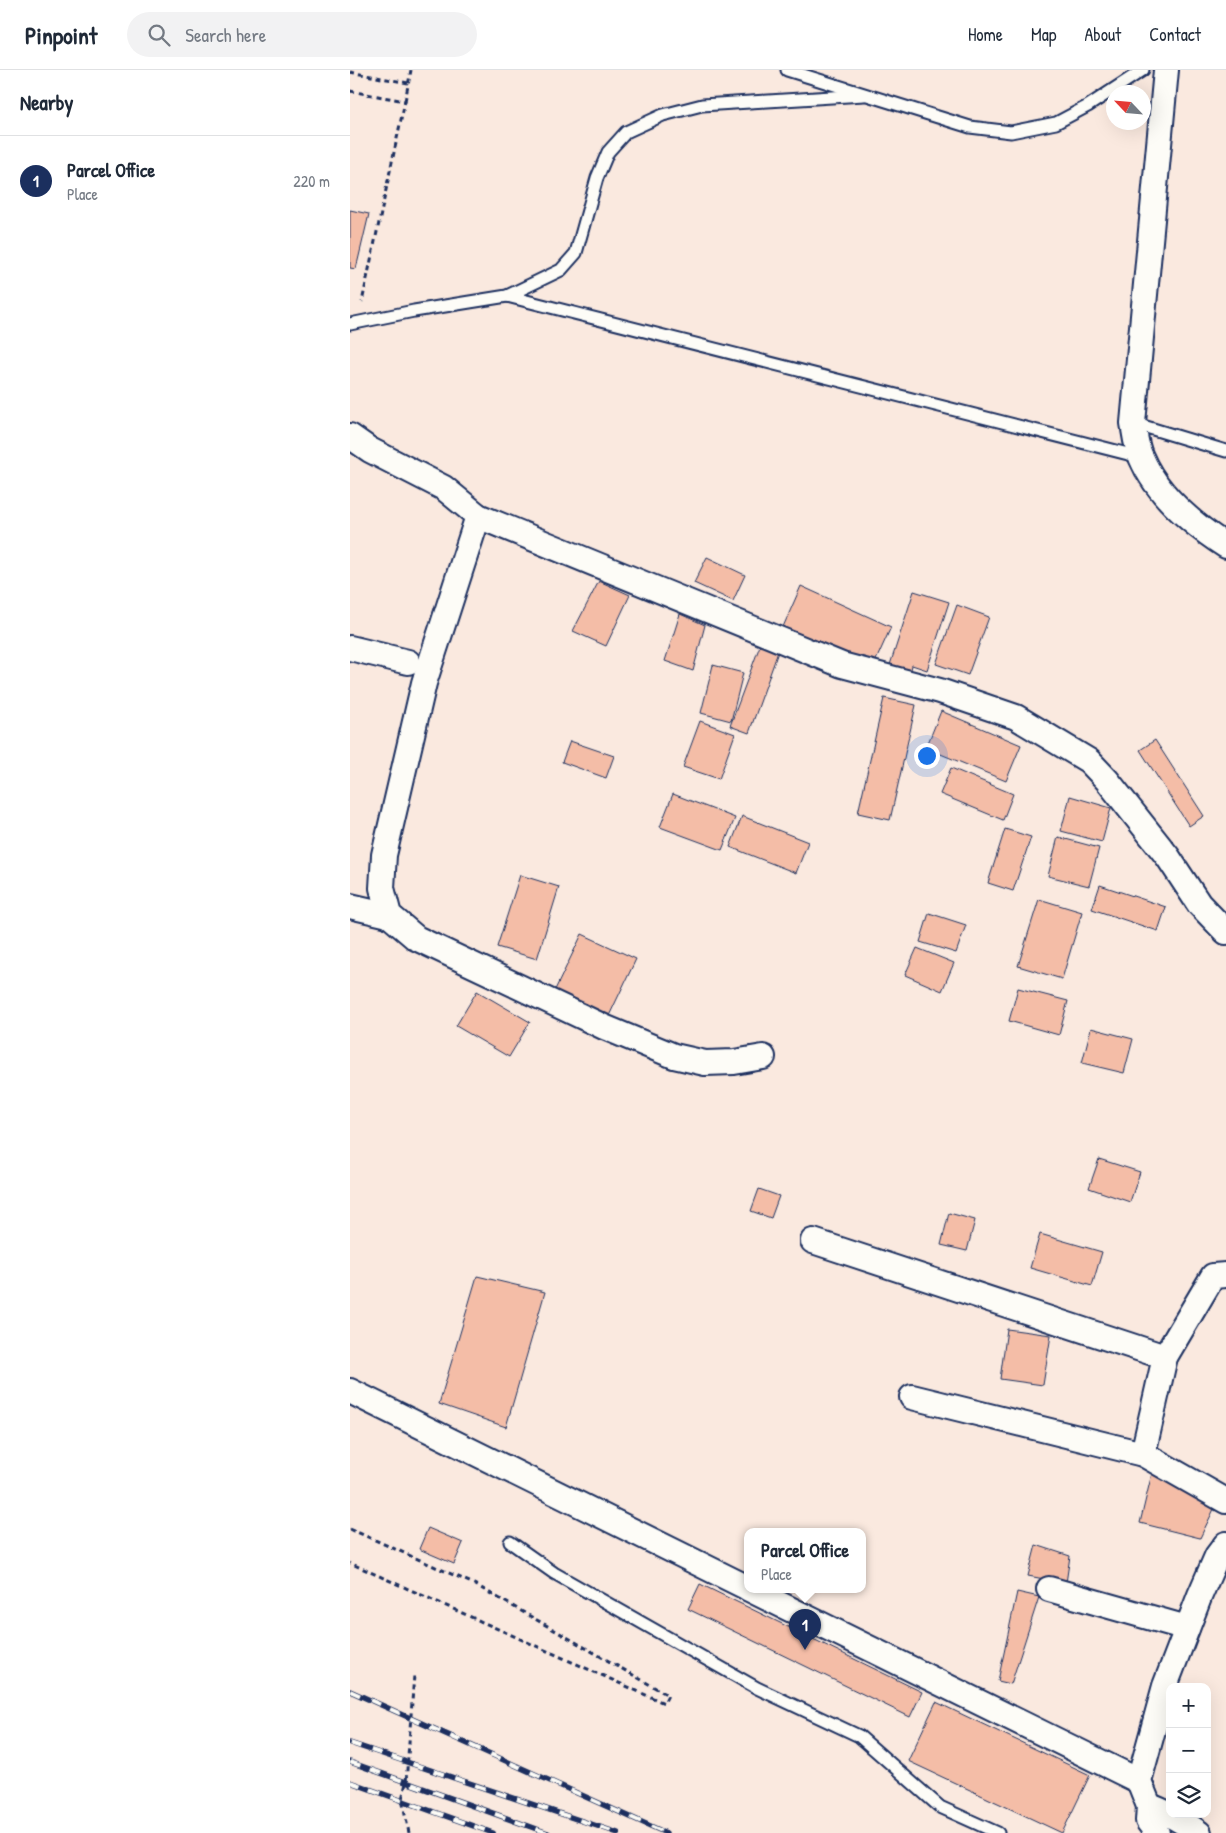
<!DOCTYPE html>
<meta charset="utf-8">
<style>
body{margin:0;font-family:"Patrick Hand",sans-serif;background:#f2f2f3;color:#1f2937}
.controls{position:absolute;right:15px;bottom:15px;display:grid;overflow:hidden;border-radius:10px;box-shadow:0 5px 20px #0002}
.controls button{width:45px;height:45px;display:grid;place-items:center;padding:0;border:0;border-bottom:1px solid #e0e1e3;background:#fff;color:#1f2937;font:25px sans-serif}
.compass{position:absolute;left:756px;top:15px;width:45px;height:45px;border-radius:50%;background:#fff;box-shadow:0 5px 20px #0002;rotate:296deg}
.you{position:absolute;left:576px;top:685px;width:18px;height:18px;margin:-12px;border:4px solid #fff;border-radius:50%;background:#1a73e8;box-shadow:0 0 0 8px #1a73e833}
.badge{display:grid;place-items:center;width:32px;height:32px;border-radius:50%;background:#1b2f5e;color:#fff;font-size:16px;font-weight:700}
.pin{position:absolute;translate:-50% -41px;filter:drop-shadow(0 1px 2px #0008)}
.pin::after{content:'';position:absolute;top:26px;width:18px;height:15px;background:inherit;clip-path:polygon(0 0,100% 0,50% 100%)}
.popup{position:absolute;left:394px;top:1458px;width:122px;height:65px;box-sizing:border-box;display:grid;place-content:center;border-radius:10px;background:#fff;filter:drop-shadow(0 1px 4px #0005);font-size:16px;white-space:nowrap;color:#747a83}
.popup b{font-size:19px;color:#1f2937}
.popup::after{content:'';position:absolute;left:50%;top:100%;margin-left:-10px;border:10px solid transparent;border-top-color:#fff}
.list{margin:0;padding:0;list-style:none}
h2{display:flex;justify-content:space-between;align-items:center;height:65px;margin:0;padding:0 20px;font-size:21px}
h2 small{font-size:16px;font-weight:400;color:#747a83}
.list li{display:grid;grid-template-columns:32px 1fr auto;gap:15px;align-items:center;box-sizing:border-box;height:90px;padding:0 20px;border-top:1px solid #e0e1e3}
.list b{display:block;font-size:19px;white-space:nowrap}
.list p{margin:0;font-size:16px;white-space:nowrap;color:#747a83}
.list em{font-size:16px;font-style:normal;color:#747a83}
.icon{flex:none;width:28px;height:28px;fill:none;stroke:currentColor;stroke-width:2;stroke-linecap:round;stroke-linejoin:round}
.map{position:relative;flex:none;width:876px;height:1763px;overflow:hidden}
header{display:flex;align-items:center;gap:30px;box-sizing:border-box;height:70px;padding:0 25px;background:#fff;border-bottom:1px solid #e0e1e3}
header strong{font-size:24px}
nav{display:flex;gap:28px;margin-inline-start:auto;font-size:18px}
.search{width:350px;height:45px;background:#f2f2f3;display:flex;align-items:center;gap:12px;box-sizing:border-box;padding:0 18px;border-radius:28px;color:#747a83;font-size:19px}
main{display:flex}
aside{flex:1;background:#fff}
.map>svg:first-child{display:block}
</style>
<header>
<strong>Pinpoint</strong>
<div class="search"><svg class="icon" aria-label="search" viewBox="0 0 24 24"><circle cx="10" cy="10" r="6"/><path d="M15 15l6 6"/></svg>Search here</div>
<nav><a>Home</a><a>Map</a><a>About</a><a>Contact</a></nav>
</header>
<main>
<aside>
<h2>Nearby<small></small></h2>
<ul class="list">
<li><span class="badge">1</span><div><b>Parcel Office</b><p>Place</p></div><em>220 m</em></li>
</ul>
</aside>
<div class="map">
<svg width="876" height="1763" viewBox="0 0 876 1763">
<rect width="100%" height="100%" fill="#fae9df"/>
<filter id="ink" filterUnits="userSpaceOnUse"><feTurbulence type="fractalNoise" baseFrequency=".02" numOctaves="2"/><feDisplacementMap in="SourceGraphic" scale="10" xChannelSelector="R" yChannelSelector="G"/><feConvolveMatrix kernelMatrix="1 2 1 2 8 2 1 2 1" color-interpolation-filters="sRGB"/></filter>
<g filter="url(#ink)">
<g fill="#f4bda7" stroke="#1b2f5e">
<path d="M0,140L19,144L6,199L0,198Z"/>
<path d="M357,487L395,505L383,531L344,513Z"/>
<path d="M249,511L280,525L256,576L223,561Z"/>
<path d="M451,516L541,557L523,597L433,557Z"/>
<path d="M564,521L599,532L577,600L562,595L560,604L539,598Z"/>
<path d="M607,535L639,547L618,605L586,594Z"/>
<path d="M330,544L355,555L343,601L315,591Z"/>
<path d="M412,570L429,579L399,663L380,656Z"/>
<path d="M363,595L393,603L381,651L351,643Z"/>
<path d="M534,628L566,635L540,750L508,743Z"/>
<path d="M591,641L671,675L656,711L576,678Z"/>
<path d="M350,651L385,664L369,709L333,697Z"/>
<path d="M805,670L854,746L839,756L790,680Z"/>
<path d="M220,671L264,686L256,708L212,692Z"/>
<path d="M601,698L663,724L653,750L590,724Z"/>
<path d="M323,724L385,748L372,780L310,757Z"/>
<path d="M720,726L761,738L752,772L711,761Z"/>
<path d="M392,746L458,772L446,803L380,777Z"/>
<path d="M655,759L681,767L663,821L638,813Z"/>
<path d="M708,767L749,778L739,816L698,806Z"/>
<path d="M170,805L209,817L187,889L147,877Z"/>
<path d="M750,815L816,837L808,861L742,839Z"/>
<path d="M689,829L732,842L712,909L668,896Z"/>
<path d="M579,843L616,855L606,883L570,872Z"/>
<path d="M232,864L286,889L258,948L204,922Z"/>
<path d="M567,878L604,893L592,921L555,905Z"/>
<path d="M668,918L718,931L709,965L659,951Z"/>
<path d="M127,921L180,952L159,987L106,956Z"/>
<path d="M741,958L783,969L774,1003L732,993Z"/>
<path d="M749,1089L790,1102L780,1132L739,1118Z"/>
<path d="M409,1119L429,1126L421,1148L401,1141Z"/>
<path d="M599,1143L625,1150L617,1181L591,1175Z"/>
<path d="M690,1164L752,1182L742,1216L680,1198Z"/>
<path d="M127,1206L195,1222L156,1357L89,1334Z"/>
<path d="M657,1259L701,1265L693,1315L650,1309Z"/>
<path d="M802,1403L865,1437L850,1468L790,1453Z"/>
<path d="M78,1458L113,1473L104,1494L69,1479Z"/>
<path d="M686,1475L720,1486L716,1513L678,1506Z"/>
<path d="M350,1514L572,1622L560,1647L338,1539Z"/>
<path d="M667,1522L689,1527L661,1614L648,1611Z"/>
<path d="M586,1632L740,1705L712,1763L558,1691Z"/>
</g>
<g fill="none" stroke-linecap="round" stroke-linejoin="round">
<defs>
<g id="service">
<path d="M437,0L620,57L661,62L706,53L738,36L793,0"/>
<path d="M157,226L790,387"/>
<path d="M0,254L64,241L157,226L211,200L226,183L247,108L258,82L276,62L313,45L352,35L514,25"/>
<path d="M783,353L876,381"/>
<path d="M160,1472L204,1503L407,1618L509,1666L590,1737L648,1763"/>
</g>
<g id="minor">
<path d="M816,0L783,353C785,364 786,377 791,387C807,425 842,454 876,476"/>
<path d="M0,366L20,380L94,418L128,446L492,595L590,621L666,647L739,691L757,710L818,787L849,834L876,862"/>
<path d="M128,446L74,613L34,785L32,818L39,845L66,868L254,957L324,986L355,993L384,992L413,987"/>
<path d="M0,578L58,592"/>
<path d="M0,836L39,845"/>
<path d="M463,1171L815,1287"/>
<path d="M0,1321L398,1518"/>
<path d="M562,1327L793,1384L876,1431"/>
<path d="M793,1384L815,1287L863,1206L876,1205"/>
<path d="M399,1519L789,1711"/>
<path d="M699,1519L837,1558"/>
<path d="M799,1736C813,1740 837,1754 849,1763"/>
<path d="M807,1763L798,1751L799,1736L789,1711L815,1616L850,1525L867,1486L876,1474"/>
</g>
</defs>
<use href="#service" stroke="#1b2f5e" stroke-width="15"/>
<use href="#minor" stroke="#1b2f5e" stroke-width="28"/>
<g stroke="#1b2f5e" stroke-width="3" stroke-dasharray="5 4" stroke-linecap="butt">
<path d="M0,2L58,13"/>
<path d="M0,21L55,31L12,232"/>
<path d="M55,31L61,0"/>
<path d="M0,1459L124,1514L318,1625L314,1633L0,1493"/>
<path d="M59,1763L52,1729L56,1713L64,1605"/>
</g>
<use href="#service" stroke="#fdfcf7" stroke-width="11"/>
<use href="#minor" stroke="#fdfcf7" stroke-width="24"/>
<defs>
<g id="rail">
<path d="M0,1621L316,1763"/>
<path d="M0,1673L268,1763"/>
<path d="M0,1692L198,1763"/>
<path d="M0,1712L143,1763"/>
</g>
</defs>
<use href="#rail" stroke="#1b2f5e" stroke-width="5.5"/>
<use href="#rail" stroke="#fdfcf7" stroke-width="4" stroke-dasharray="11" stroke-linecap="butt"/>
</g>
</g>
</svg>
<div class="controls">
<button>+</button>
<button>−</button>
<button><svg class="icon" aria-label="layers" viewBox="0 0 24 24"><path d="M12 4l9 5-9 5-9-5zM3 14l9 5 9-5"/></svg></button>
</div>
<svg class="compass" viewBox="-18 -18 36 36"><path d="M0-13l5 13h-10z" fill="#e53935"/><path d="M0 13l5-13h-10z" fill="#747a83"/></svg>
<div class="you"></div>
<div class="pin badge" style="left:455px;top:1580px">1</div>
<div class="popup"><b>Parcel Office</b>Place</div>
</div>
</main>
